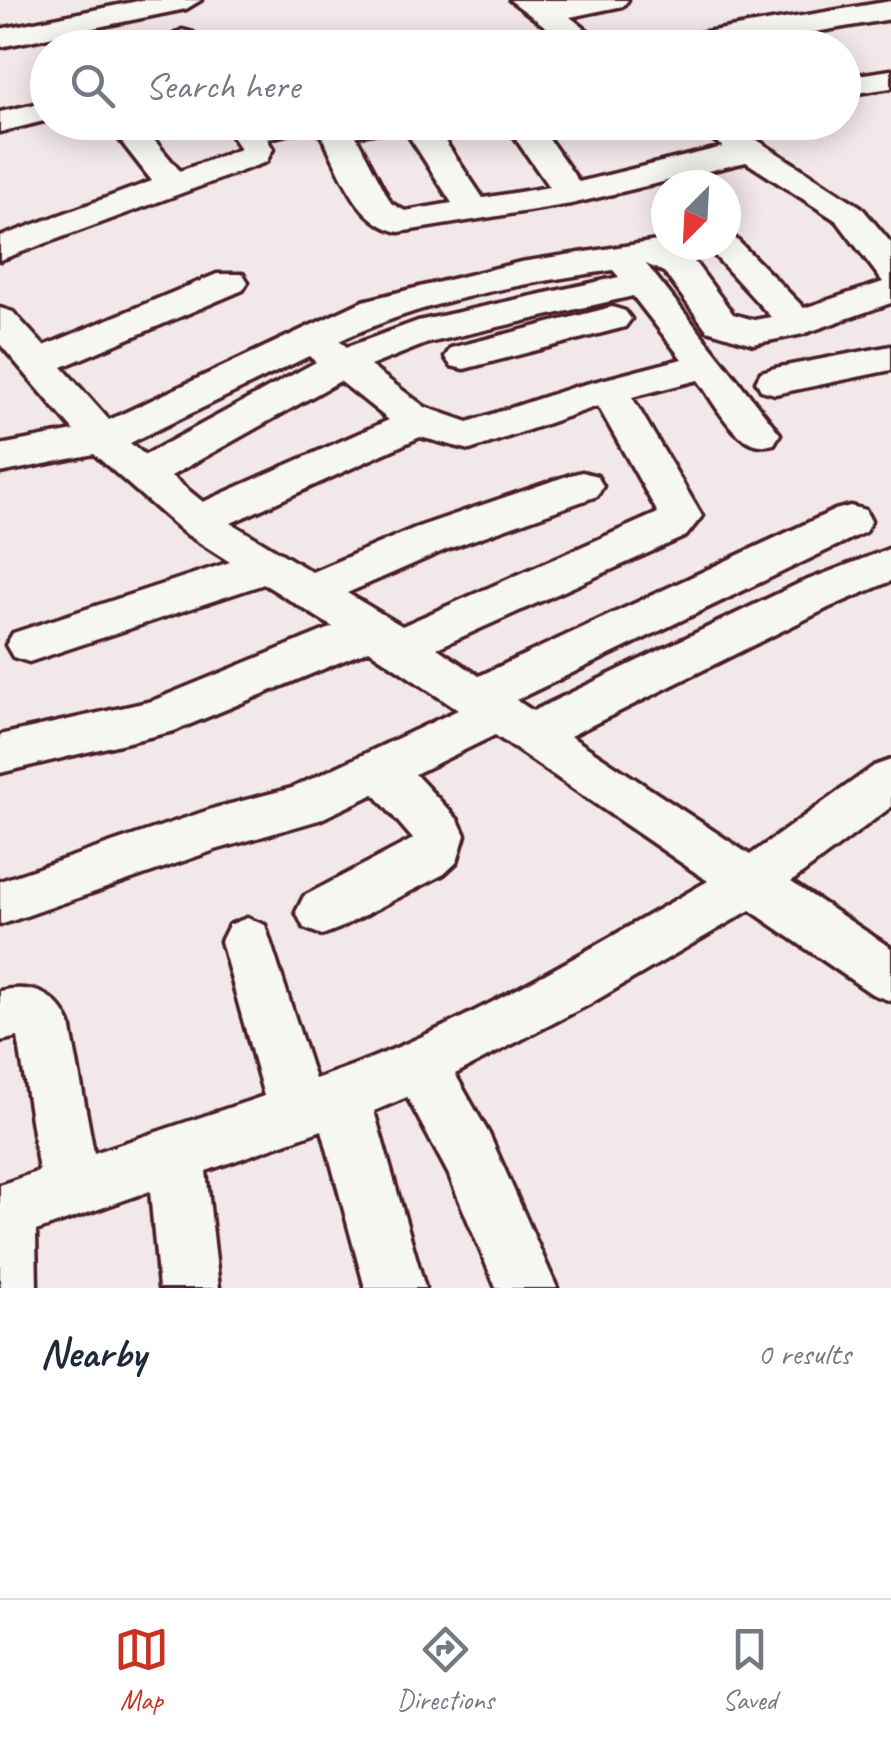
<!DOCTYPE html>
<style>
body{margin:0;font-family:Caveat,sans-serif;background:#f2f2f3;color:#1f2937}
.compass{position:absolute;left:651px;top:170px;width:90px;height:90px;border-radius:50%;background:#fff;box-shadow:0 5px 25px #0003;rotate:204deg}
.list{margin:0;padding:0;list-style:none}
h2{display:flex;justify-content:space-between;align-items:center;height:130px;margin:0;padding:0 40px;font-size:42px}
h2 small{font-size:32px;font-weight:400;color:#747a83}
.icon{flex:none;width:55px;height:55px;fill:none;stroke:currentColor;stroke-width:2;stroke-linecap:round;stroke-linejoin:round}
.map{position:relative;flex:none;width:891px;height:1288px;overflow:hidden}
.search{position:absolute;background:#fff;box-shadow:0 5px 25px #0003;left:30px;right:30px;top:30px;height:110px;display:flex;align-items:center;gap:25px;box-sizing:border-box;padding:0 35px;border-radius:55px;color:#747a83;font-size:38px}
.sheet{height:310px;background:#fff}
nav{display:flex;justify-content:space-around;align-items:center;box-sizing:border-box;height:140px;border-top:2px solid #e0e1e3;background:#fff;font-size:28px;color:#747a83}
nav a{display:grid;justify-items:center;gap:5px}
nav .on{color:#c8321e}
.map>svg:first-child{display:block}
</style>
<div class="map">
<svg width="891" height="1288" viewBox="0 0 891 1288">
<rect width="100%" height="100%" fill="#f3e8e9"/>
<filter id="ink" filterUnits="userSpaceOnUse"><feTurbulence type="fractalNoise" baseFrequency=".01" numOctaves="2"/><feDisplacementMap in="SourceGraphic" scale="20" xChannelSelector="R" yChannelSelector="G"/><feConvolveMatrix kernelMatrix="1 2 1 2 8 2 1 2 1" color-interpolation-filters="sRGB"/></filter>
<g filter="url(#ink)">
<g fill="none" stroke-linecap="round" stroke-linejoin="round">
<defs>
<g id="minor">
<path d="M143,0H201L186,9L0,47V29Z"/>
<path d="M510,0H628L623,6L570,17L610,48H574Z"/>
<path d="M891,1V19L721,48H649L664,39Z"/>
<path d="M182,30L193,33L202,48H172L167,39Z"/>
<path d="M891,70V88L844,95V77Z"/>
<path d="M48,101V120L0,132V112Z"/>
<path d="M106,122H139L180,171L240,149L223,122H309L304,129L267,139L273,149L266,162L0,260V237L152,181Z"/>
<path d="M313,122H399L394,129L356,136L391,203L405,211L452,203L400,122H432L483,198L549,187L504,122H537L579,182L723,147L690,122H729L861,207L891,243V303L803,334L753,344L707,330L664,272L646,264L780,434L774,444C738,454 717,406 698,380L632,397L702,516L686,536L437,648L479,676L835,510L850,506L865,510L871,521L865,532L516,700L533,711L800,583L891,548V581L830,607L570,736L750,855L874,766L891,760V807L791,882L891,948V1001L872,994L750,910L588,1005L455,1074L489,1134L557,1288H496L448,1173L407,1097L374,1111L425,1288H365L322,1130L206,1171L219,1288H159L150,1191L36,1231L37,1288H0V1185L39,1171L18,1037L0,1041V991C32,984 57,994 70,1024L94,1153L264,1096L221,941L229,925L247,918L265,925L315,1079C453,1033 582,953 708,881L495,735L415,774L458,820L465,835L457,862L444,874L340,928L322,935L304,928L296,912L304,896L413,839L374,794L319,820L215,850L0,925V881L215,808L292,788L458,710L369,650L174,731L0,773V735L152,701L333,627L264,584L29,662L13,657L6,645L13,633L230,562L183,532L94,454L0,473V445L74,431L0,344V308L13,312L44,346L217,274H243L248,282L243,290L62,367L109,420L363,301L521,262L657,241L690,256L733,314L754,320L771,317L705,245H726V235L735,238L804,308L883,282L837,221L746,162L571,204L399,232C349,220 340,161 313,122ZM613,270L619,277L418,321L347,347L339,341C425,300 519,284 613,270ZM633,296L682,359L571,388L468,422L425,407L370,366L428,343ZM309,356L316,362L145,455L130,443ZM340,381L389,420L203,502L171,476ZM598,406L658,513L402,626L347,593L445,550L597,496L603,486L597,476L582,472L567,476L415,528L312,572L231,523L420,437L470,450Z"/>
<path d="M612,307L625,311L631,319L625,327L464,369L451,366L445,357L451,348Z"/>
<path d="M891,346V370L775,394L761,390L756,381L761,372L775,368Z"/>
</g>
</defs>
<use href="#minor" stroke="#4a1f2b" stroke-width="7"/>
<use href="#minor" fill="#f6f6f2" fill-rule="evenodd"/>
</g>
</g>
</svg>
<svg class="compass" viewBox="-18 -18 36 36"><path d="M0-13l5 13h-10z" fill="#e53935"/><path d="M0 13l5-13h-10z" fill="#747a83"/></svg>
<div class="search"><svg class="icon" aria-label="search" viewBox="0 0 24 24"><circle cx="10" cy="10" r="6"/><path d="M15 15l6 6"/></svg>Search here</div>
</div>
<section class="sheet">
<h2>Nearby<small>0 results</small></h2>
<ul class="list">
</ul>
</section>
<nav>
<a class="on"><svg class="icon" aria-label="map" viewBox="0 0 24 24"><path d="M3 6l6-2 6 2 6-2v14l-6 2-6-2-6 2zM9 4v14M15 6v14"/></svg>Map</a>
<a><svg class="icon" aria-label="directions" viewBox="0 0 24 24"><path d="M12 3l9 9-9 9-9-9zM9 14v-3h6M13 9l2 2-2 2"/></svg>Directions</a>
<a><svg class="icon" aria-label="saved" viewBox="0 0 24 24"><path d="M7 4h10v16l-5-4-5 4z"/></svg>Saved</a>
</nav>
